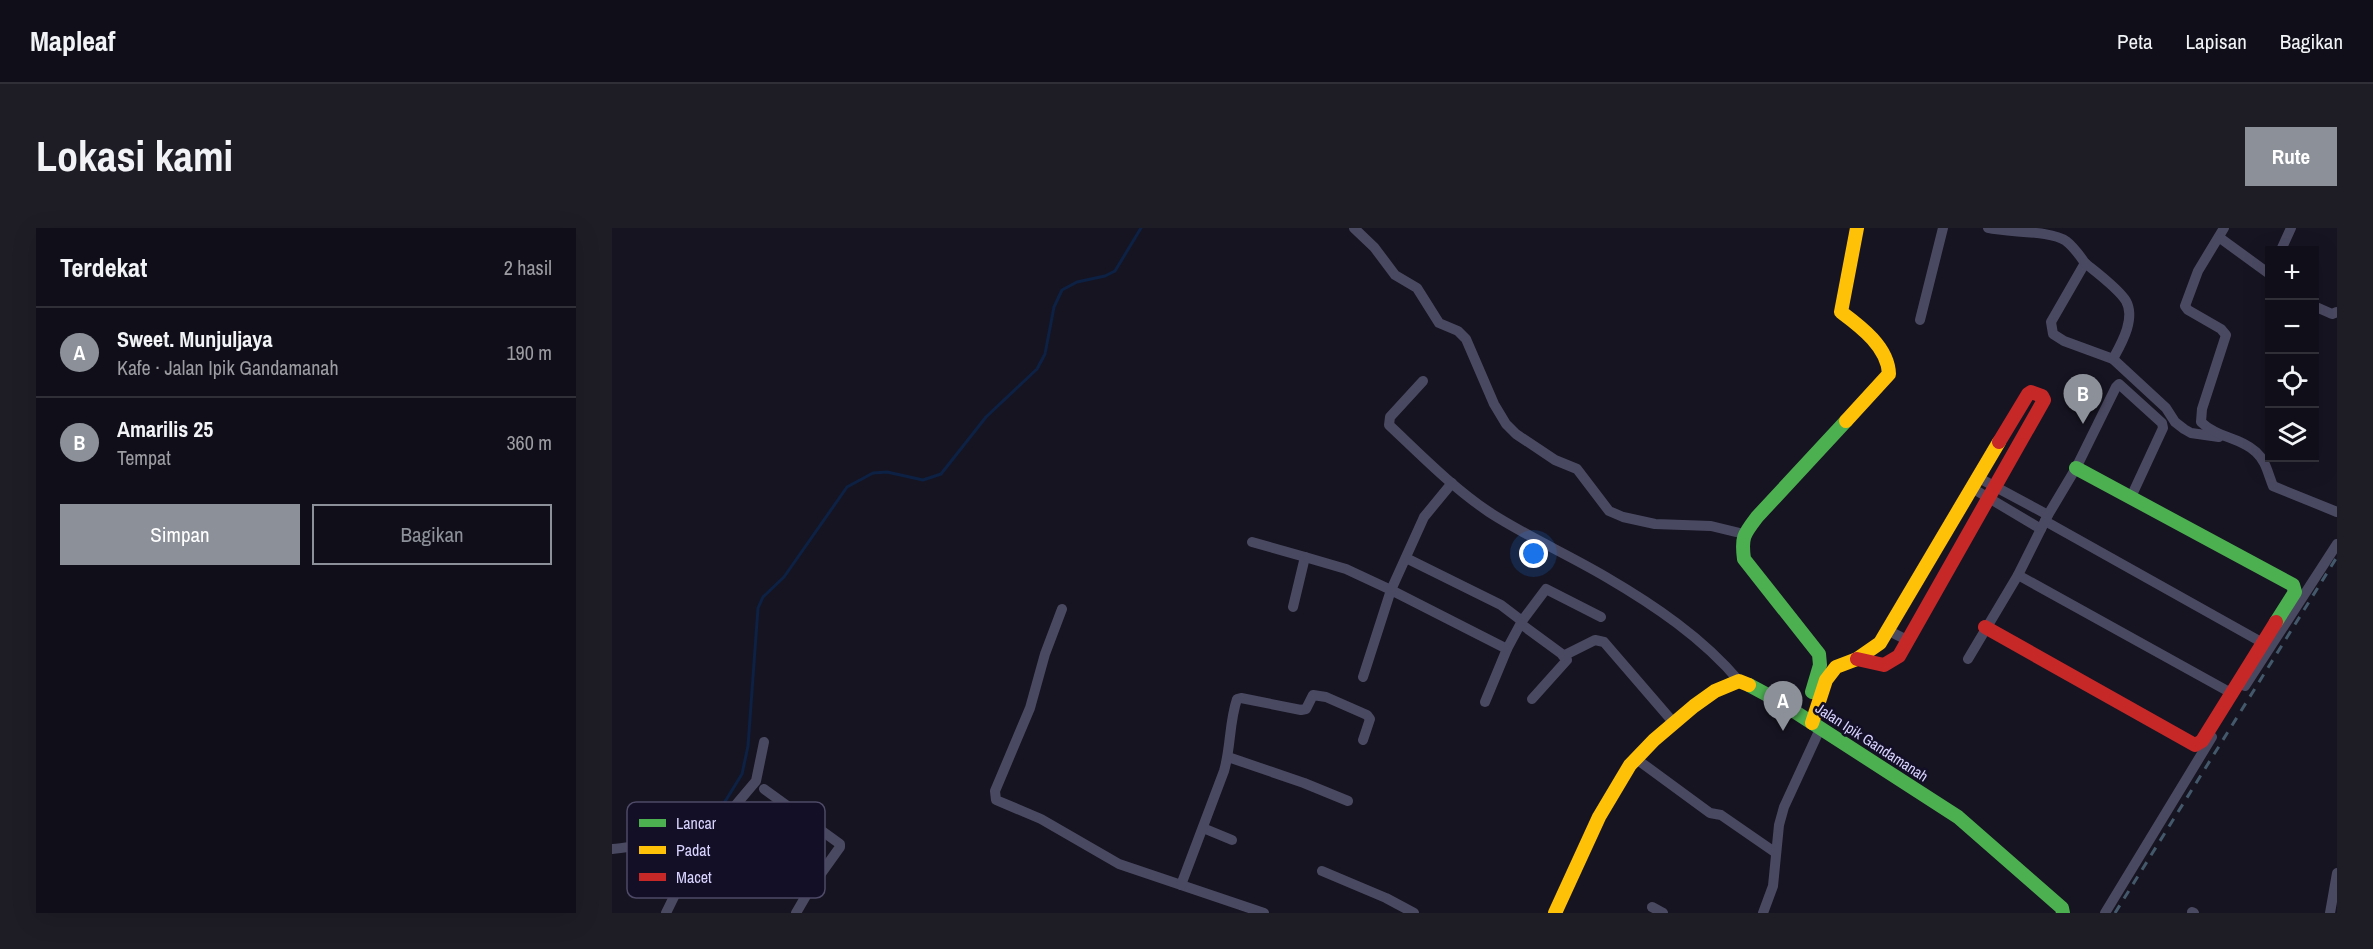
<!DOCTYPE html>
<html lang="id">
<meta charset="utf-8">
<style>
body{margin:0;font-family:"Archivo Narrow",sans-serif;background:#1e1d26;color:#f1f3f6}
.controls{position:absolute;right:18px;top:18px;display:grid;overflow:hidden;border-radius:0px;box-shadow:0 6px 24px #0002}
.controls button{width:54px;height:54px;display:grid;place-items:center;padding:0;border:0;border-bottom:2px solid #302f38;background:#100f19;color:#f1f3f6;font:30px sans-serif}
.you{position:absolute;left:922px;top:326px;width:21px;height:21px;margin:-15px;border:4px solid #fff;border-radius:50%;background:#1a73e8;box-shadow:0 0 0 9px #1a73e833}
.badge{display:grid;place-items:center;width:39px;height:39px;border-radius:50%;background:#8c9099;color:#fff;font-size:20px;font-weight:700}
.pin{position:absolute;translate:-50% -50px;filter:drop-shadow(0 2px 3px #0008)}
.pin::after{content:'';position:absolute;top:32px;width:21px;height:18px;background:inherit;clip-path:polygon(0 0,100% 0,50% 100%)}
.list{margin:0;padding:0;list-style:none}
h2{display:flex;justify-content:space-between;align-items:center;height:78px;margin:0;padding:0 24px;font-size:26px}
h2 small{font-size:20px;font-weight:400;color:#9c9ca2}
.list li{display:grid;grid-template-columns:39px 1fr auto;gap:18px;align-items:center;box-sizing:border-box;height:90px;padding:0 24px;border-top:2px solid #302f38}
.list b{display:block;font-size:22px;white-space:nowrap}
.list p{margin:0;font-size:20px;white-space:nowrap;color:#9c9ca2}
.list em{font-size:20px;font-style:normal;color:#9c9ca2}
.actions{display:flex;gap:12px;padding:18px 24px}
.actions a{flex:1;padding:14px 0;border:2px solid #8c9099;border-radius:0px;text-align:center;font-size:21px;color:#8c9099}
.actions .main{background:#8c9099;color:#fff}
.icon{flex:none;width:33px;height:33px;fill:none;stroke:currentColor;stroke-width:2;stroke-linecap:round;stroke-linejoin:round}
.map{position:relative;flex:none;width:1725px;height:685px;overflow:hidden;border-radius:0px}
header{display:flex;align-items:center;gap:36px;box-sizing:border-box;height:84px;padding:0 30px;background:#100f19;border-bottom:2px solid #302f38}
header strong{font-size:28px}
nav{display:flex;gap:33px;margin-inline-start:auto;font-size:21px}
.intro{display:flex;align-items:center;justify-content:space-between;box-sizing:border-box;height:144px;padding:0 36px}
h1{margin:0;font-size:42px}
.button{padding:15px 27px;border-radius:0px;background:#8c9099;color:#fff;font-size:21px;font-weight:700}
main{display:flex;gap:36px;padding:0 36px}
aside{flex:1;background:#100f19;border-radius:0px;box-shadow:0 6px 24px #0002}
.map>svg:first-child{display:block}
</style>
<header>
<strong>Mapleaf</strong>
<nav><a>Peta</a><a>Lapisan</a><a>Bagikan</a></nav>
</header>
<div class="intro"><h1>Lokasi kami</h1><a class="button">Rute</a></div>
<main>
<aside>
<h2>Terdekat<small>2 hasil</small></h2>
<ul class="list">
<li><span class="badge">A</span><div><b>Sweet. Munjuljaya</b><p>Kafe · Jalan Ipik Gandamanah</p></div><em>190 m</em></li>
<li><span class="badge">B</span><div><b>Amarilis 25</b><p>Tempat</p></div><em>360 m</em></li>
</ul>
<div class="actions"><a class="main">Simpan</a><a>Bagikan</a></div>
</aside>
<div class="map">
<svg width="1725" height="685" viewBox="0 0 1725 685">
<rect width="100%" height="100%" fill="#161421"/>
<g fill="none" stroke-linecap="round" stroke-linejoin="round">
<path stroke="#0d2144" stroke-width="3" d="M86,607L114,572L130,546L136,518L146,380L151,369L172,349L235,259L261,245L275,244L311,252L329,246L374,189L425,141L433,126L442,79L450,62L465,54L493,48L503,43L529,0"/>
<g stroke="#4a4962" stroke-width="10">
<path d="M742,0L762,19L783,47L805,60L827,95L846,103L854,111L882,176L894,196L904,206L943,232L965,241L997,283L1011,289L1043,296L1099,298L1132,306"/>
<path d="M1376,0C1397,5 1438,2 1454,13C1462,19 1468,28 1473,35L1439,94L1441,106L1452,113L1501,131L1554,180L1563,194L1572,201L1579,205L1607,209"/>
<path d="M1612,0L1586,43L1573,78L1576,82L1609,101L1614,107L1590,181L1589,194C1605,210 1628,209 1644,224C1654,233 1656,246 1661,258L1725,284"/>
<path d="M1608,10L1656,45L1658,43"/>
<path d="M1669,22L1679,0"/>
<path d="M1473,35C1484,44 1507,61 1514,73C1524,91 1509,116 1501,131"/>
<path d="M1702,78L1720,86L1725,84"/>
<path d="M1308,92L1331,0"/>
<path d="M811,153L778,189L777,197C809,227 840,259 877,284C914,308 955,326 994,349C1042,377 1091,410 1127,453"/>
<path d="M1367,250L1436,287"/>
<path d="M1360,260L1429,301"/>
<path d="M1433,293L1651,415"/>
<path d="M640,314L693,329"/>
<path d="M794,330L889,377L910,393"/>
<path d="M1406,347L1621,466"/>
<path d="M681,379L693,329L734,341L779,362L895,421L910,393L934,361L989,389"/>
<path d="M450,381L433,426L418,480L383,563L384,572L429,591L507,636L652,685"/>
<path d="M909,396L954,429L955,432L920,471"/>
<path d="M1275,402L1297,413"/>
<path d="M951,428L983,412L992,414L1061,494"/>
<path d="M1356,431L1406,347L1436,287L1464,240L1504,159L1507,156L1550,195L1551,200L1519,269"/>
<path d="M751,449L779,362L812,289L840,255"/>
<path d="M1633,458L1725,316"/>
<path d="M873,474L895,421"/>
<path d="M616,529L692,555L736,573"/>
<path d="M1023,530L1098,585L1109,587L1164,625"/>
<path d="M152,561L228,616V619L198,661L184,685"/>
<path d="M591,600L620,612"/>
<path d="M116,601L198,661"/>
<path d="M0,621C32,618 53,610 84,624"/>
<path d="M710,643L774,670L802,685"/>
<path d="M569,657L612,543C619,519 617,495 625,471L629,470L689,482L694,481L701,467L714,469L755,487L758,491L751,512"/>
<path d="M1040,679L1051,685"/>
<path d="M1580,684L1582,685"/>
<path d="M54,685L84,624L144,553L152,514"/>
<path d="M1151,685L1161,658L1167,597L1172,579L1208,501"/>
<path d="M1493,685L1600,509"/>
<path d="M1718,685L1725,645"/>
</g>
<g stroke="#4caf50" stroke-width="14">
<path d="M1464,240L1681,357L1683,364L1664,394"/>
<path d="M1137,457L1163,471L1346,589L1450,680L1451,685"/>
<path d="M1200,464L1208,437L1207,426L1132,331C1129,309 1132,306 1145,289L1234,193"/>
</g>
<g stroke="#ffc107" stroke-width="14">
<path d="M1234,193L1277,146C1276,119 1249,99 1229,84L1245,0"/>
<path d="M1200,495L1214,452L1224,439L1245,431L1268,415L1387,214"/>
<path d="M943,685L987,589L1018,537L1042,512L1082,478L1103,463L1127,453L1137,457"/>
</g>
<g stroke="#c62828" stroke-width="14">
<path d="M1373,399L1583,517L1590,513L1664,394"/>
<path d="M1245,431L1272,437L1287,428L1432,172L1430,168L1419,164L1416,166L1387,214"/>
</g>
<path stroke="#43596b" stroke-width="3" stroke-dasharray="9 8" stroke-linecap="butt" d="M1503,685L1725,329"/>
</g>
<g text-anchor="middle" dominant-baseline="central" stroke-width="5" stroke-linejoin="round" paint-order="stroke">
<g font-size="15" fill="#d9d4ff" stroke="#130f26">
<text transform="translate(1260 514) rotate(33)">Jalan Ipik Gandamanah</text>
</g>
</g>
<rect x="15" y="574" width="198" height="96" rx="9" fill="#130f26" stroke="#4e4a67" stroke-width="1.5"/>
<rect x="27" y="591" width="27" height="8" fill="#4caf50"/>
<rect x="27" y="618" width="27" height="8" fill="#ffc107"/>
<rect x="27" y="645" width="27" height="8" fill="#c62828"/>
<g font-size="16" fill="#d9d4ff">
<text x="64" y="601">Lancar</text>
<text x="64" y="628">Padat</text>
<text x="64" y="655">Macet</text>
</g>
</svg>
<div class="controls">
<button>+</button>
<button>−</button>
<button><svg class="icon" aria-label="locate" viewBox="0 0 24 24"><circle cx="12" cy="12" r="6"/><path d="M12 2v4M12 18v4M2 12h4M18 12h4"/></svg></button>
<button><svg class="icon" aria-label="layers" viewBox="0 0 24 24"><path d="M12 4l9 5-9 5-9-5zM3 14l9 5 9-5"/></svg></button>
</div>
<div class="you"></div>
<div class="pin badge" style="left:1171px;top:503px">A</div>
<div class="pin badge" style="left:1471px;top:196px">B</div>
</div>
</main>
